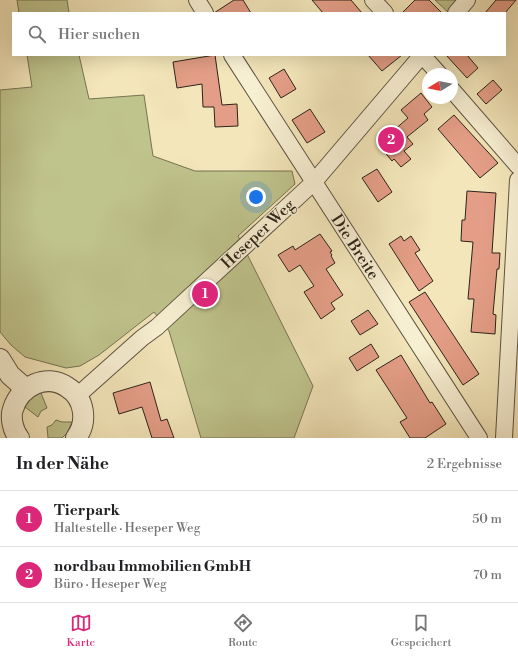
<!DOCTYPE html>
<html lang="de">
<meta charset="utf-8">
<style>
body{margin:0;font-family:"Libre Bodoni",serif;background:#f6f6f6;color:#202124}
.compass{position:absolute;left:422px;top:68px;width:36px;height:36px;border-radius:50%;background:#fff;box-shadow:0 4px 16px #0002;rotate:260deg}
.you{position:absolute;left:256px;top:197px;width:14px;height:14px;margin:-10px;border:3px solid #fff;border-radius:50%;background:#1a73e8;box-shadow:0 0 0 6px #1a73e833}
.badge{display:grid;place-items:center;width:26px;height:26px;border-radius:50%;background:#db2777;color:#fff;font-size:13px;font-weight:700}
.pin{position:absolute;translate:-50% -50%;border:2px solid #fff;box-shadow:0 1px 4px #0006}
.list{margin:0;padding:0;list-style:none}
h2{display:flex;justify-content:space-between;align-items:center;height:52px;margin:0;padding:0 16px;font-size:17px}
h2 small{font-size:13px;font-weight:400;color:#757577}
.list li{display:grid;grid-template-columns:26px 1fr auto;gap:12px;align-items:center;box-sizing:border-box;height:56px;padding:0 16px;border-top:1px solid #e0e0e0}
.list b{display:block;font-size:15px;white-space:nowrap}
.list p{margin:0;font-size:13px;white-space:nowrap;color:#757577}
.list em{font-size:13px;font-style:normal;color:#757577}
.icon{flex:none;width:22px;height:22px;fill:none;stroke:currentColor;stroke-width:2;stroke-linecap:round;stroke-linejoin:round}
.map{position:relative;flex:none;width:518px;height:438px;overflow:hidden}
.search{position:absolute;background:#fff;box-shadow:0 4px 16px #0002;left:12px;right:12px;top:12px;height:44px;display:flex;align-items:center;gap:10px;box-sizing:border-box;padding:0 14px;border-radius:0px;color:#757577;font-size:15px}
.sheet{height:164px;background:#fff}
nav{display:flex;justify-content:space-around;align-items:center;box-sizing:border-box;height:56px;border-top:1px solid #e0e0e0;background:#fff;font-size:11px;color:#757577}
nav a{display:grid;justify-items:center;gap:2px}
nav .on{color:#db2777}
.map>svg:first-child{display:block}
</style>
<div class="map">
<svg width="518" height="438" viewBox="0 0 518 438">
<rect width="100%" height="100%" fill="#f3e6ba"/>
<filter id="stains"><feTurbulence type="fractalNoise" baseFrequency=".005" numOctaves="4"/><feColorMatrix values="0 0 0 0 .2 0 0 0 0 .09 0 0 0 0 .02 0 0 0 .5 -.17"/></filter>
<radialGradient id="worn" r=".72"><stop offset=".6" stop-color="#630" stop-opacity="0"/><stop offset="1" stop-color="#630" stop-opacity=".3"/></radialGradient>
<g fill="#bfc38c" stroke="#767353">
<path d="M17,0H67L69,13H19Z"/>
<path d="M435,0H459L449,13Z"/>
<path d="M27,55H79L89,99L144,95L153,156L195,171H292L295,184L238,236L313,386L294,438H201L169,331L154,312L99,355L80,366L66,368L25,357L11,345L0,332V90L32,87Z"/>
<path d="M41,393L47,408L41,411L38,417L25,407C27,400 34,395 41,393Z"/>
<path d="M56,420L62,422H72L67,433L62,438H48L47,427L52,425Z"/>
</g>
<g fill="#e49e87" stroke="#2d231a">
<path d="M234,0H243L251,13H214Z"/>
<path d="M312,0H351L362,13H323Z"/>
<path d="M415,0H429L442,13H402Z"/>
<path d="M496,0H516L505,13H485Z"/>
<path d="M215,55L222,105L237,104L238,126L215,127L214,107H203L202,84L177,88L173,62Z"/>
<path d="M368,55H402L382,71Z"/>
<path d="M446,55H467L478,68L467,78Z"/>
<path d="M284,69L296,89L281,98L269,78Z"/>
<path d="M493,80L502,90L486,104L477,94Z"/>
<path d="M421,93L432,107L424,114L428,120L407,137L413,144L404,151L411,159L401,167L394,159L392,161L378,144L408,118L401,110Z"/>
<path d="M310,109L325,132L307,143L292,120Z"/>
<path d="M454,115L498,163L480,178L438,129Z"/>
<path d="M377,169L392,192L378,202L362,178Z"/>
<path d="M467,191L496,193L492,253H500L499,269H497L493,314L496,315L495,334L471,332L474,299H468L473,242L461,241L462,220H465Z"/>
<path d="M320,234L332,251L330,252L332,255L331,256L335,263L326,269L343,295L331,303L335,309L321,319L304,292L314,286L300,265L289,272L278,255L293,246L295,250Z"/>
<path d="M401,236L404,241L411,236L420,250L415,253L433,281L419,291L389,244Z"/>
<path d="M425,292L479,374L463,385L409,302Z"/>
<path d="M368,310L378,324L360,335L351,321Z"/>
<path d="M371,344L379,357L357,371L349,358Z"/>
<path d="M401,355L430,403L432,402L446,424L425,438H410L400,422L407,418L376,370Z"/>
<path d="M150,382L161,421L167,419L174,438H152L142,407L119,414L113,393Z"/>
</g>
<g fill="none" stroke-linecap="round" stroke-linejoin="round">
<defs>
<g id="minor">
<path d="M197,0L205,13"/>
<path d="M373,0L385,13"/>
<path d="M456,13L467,0"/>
<path d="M232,55L479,438"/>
<path d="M422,55L439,74"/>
<path d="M452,90L518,166"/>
<path d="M77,396L142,338L157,327L313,183L422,55"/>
<path d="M504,438L518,180"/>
</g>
<g id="tertiary">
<path d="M0,359L10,375L26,389"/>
<path d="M19,438C13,431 10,417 13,409C20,386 46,373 67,387C85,398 88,422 76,438"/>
</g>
</defs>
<use href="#minor" stroke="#5e5442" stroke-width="18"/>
<use href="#tertiary" stroke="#5e5442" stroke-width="22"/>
<use href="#minor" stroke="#f7efd2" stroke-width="16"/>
<use href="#tertiary" stroke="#f7efd2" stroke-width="20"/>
</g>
<g text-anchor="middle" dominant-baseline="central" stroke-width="3" stroke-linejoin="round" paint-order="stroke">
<g font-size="16" fill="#2d231a" stroke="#f7efd2">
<text transform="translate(258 234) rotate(-43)">Heseper Weg</text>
<text transform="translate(355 247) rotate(57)">Die Breite</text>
</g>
</g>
<rect width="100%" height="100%" filter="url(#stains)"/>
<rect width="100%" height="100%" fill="url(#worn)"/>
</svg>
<svg class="compass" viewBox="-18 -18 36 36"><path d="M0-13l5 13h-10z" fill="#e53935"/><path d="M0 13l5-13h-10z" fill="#757577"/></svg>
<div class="you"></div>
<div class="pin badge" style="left:205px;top:294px">1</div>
<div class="pin badge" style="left:391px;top:140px">2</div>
<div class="search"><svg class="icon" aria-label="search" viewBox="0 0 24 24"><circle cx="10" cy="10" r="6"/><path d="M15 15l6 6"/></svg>Hier suchen</div>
</div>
<section class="sheet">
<h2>In der Nähe<small>2 Ergebnisse</small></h2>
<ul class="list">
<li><span class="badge">1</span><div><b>Tierpark</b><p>Haltestelle · Heseper Weg</p></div><em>50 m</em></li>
<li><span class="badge">2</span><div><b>nordbau Immobilien GmbH</b><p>Büro · Heseper Weg</p></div><em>70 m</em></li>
</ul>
</section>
<nav>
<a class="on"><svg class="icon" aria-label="map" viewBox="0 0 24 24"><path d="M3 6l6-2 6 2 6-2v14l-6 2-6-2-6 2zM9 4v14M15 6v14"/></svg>Karte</a>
<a><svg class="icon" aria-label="directions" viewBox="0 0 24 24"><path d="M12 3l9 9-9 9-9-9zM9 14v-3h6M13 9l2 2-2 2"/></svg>Route</a>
<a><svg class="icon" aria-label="saved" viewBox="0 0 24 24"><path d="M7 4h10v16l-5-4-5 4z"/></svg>Gespeichert</a>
</nav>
